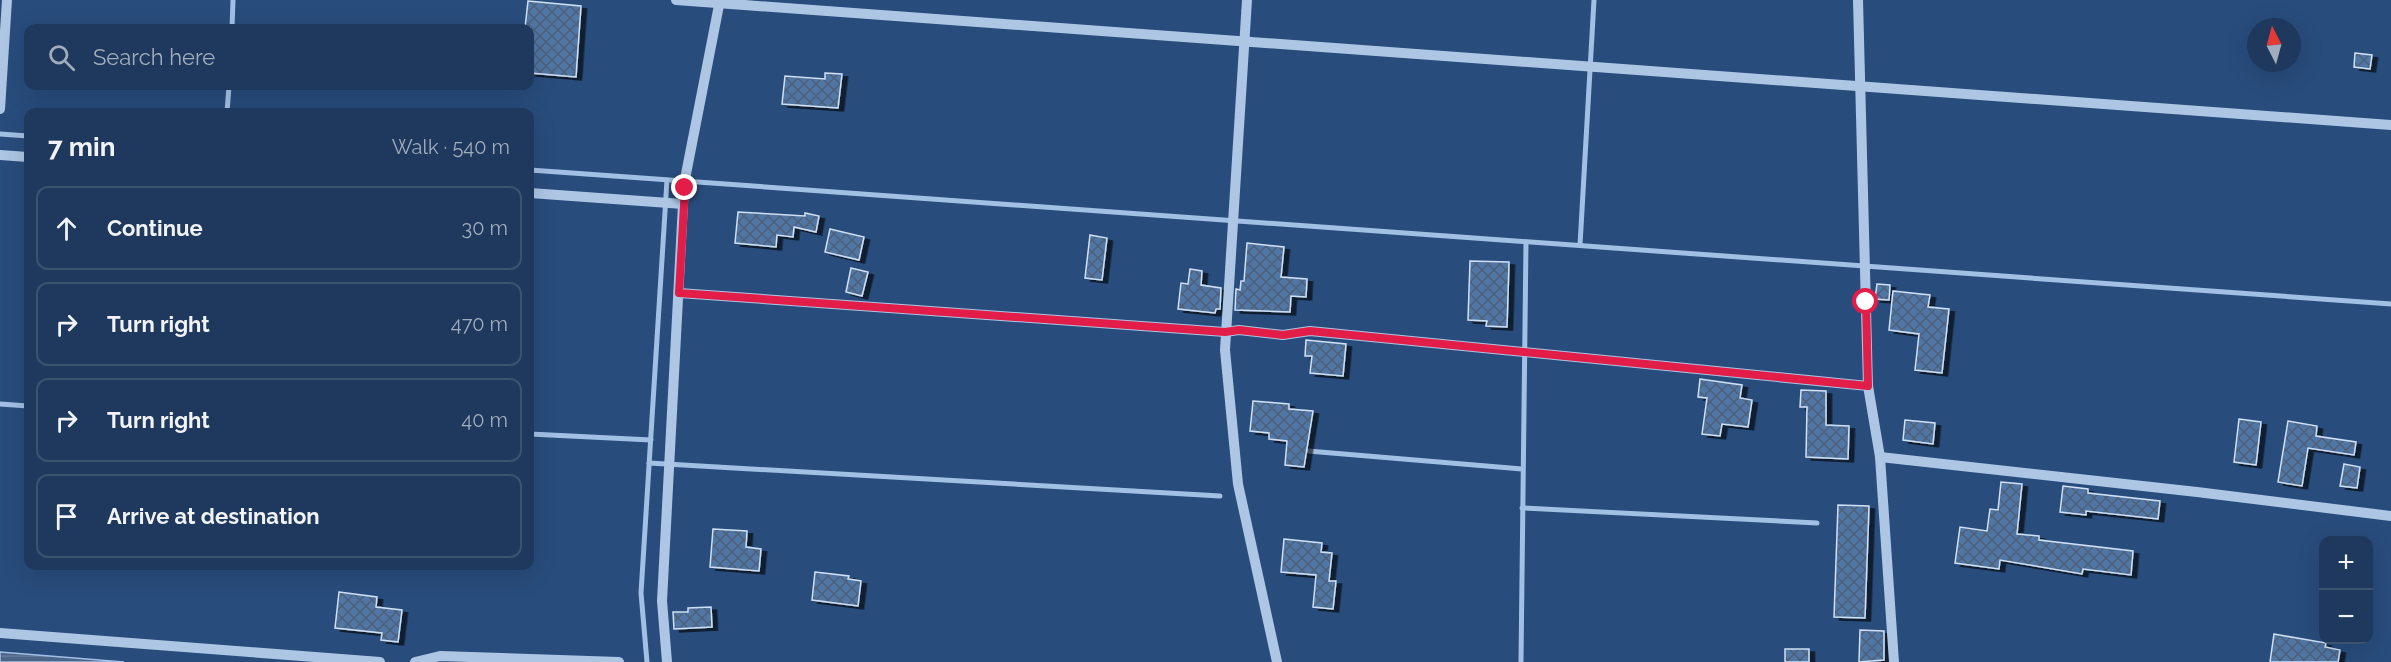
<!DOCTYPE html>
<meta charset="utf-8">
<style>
body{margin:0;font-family:Raleway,sans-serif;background:#2b4466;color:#f1f3f6}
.controls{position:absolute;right:18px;bottom:18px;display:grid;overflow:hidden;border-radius:12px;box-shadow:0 6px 24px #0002}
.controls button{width:54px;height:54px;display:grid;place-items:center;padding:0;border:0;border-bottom:2px solid #3c5372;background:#1e395d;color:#f1f3f6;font:30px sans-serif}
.compass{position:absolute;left:2247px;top:18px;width:54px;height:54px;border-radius:50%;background:#1e395d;box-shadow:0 6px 24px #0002;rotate:354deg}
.stop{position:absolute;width:18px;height:18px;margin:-14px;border:4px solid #e11d48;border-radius:50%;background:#fff}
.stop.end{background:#e11d48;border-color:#fff;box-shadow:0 2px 6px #0008}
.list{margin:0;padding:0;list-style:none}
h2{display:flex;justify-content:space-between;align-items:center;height:78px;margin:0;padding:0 24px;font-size:26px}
h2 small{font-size:20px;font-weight:400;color:#a1acbc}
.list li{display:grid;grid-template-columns:39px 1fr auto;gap:18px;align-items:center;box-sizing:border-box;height:84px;margin:0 12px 12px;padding:0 12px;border:2px solid #3c5372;border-radius:12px}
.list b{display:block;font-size:22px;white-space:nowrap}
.list em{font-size:20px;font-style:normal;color:#a1acbc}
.icon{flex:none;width:33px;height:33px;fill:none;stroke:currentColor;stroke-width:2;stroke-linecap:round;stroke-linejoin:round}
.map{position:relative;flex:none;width:2391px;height:662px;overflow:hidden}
.search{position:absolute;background:#1e395d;box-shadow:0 6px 24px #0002;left:24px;top:24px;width:510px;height:66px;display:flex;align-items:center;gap:15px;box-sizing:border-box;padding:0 21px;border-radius:12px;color:#a1acbc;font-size:22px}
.panel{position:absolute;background:#1e395d;box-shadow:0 6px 24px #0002;left:24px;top:108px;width:510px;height:462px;border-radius:12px}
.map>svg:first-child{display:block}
</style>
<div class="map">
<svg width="2391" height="662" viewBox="0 0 2391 662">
<defs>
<pattern id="water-rules" width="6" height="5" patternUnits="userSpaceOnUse" patternTransform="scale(1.5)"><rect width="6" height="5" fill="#4b6688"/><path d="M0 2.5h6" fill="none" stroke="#667d9a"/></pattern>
<pattern id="building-cross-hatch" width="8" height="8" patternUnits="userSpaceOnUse" patternTransform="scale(1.5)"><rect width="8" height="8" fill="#5076a5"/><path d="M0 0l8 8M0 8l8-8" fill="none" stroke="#4e6178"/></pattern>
<filter id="shadow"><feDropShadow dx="5.5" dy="3" stdDeviation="0" flood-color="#0009"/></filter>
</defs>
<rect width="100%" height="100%" fill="#284c7c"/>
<path fill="url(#water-rules)" stroke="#a2c0e4" stroke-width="1.5" d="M0,652L124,662H0Z"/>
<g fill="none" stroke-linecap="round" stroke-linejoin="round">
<g stroke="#a2c0e4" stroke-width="5">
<path d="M232,28L233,0"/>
<path d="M227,112L229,86"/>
<path d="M0,134L28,136"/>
<path d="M530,170L2391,304"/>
<path d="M1580,245L1594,0"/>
<path d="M0,404L28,406"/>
<path d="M530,434L651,440"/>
<path d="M1308,451L1522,469"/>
<path d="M649,463L1220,496"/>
<path d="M1522,508L1817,523"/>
<path d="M647,662L641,593L667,180"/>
<path d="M1521,662L1526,242"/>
</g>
</g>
<g fill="url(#building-cross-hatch)" stroke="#d0e0f4" stroke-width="1.5" filter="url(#shadow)">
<path d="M528,1L581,6L576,77L530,73V28H525Z"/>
<path d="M2355,53L2372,55L2370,69L2354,67Z"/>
<path d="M825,73L842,74L838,108L782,104L785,76L825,79Z"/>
<path d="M738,212L805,216V213L819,216L816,232L794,227L793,237L777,235L776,247L735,243Z"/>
<path d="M830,229L864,237L859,260L825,252Z"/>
<path d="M1090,235L1107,238L1102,280L1085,278Z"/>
<path d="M1247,243L1284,247L1281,277L1307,279L1306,297L1291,296L1290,312L1235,310L1236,289L1240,290L1241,281H1244Z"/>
<path d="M1470,261L1509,262L1507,327L1486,326L1487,321L1468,320Z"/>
<path d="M851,268L868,272L862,296L846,292Z"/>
<path d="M1190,269L1202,271L1201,285L1221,288L1220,309H1216L1215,313L1178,309L1181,283L1188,284Z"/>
<path d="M1877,284L1890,285L1889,300L1875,299Z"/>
<path d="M1893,291L1930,295L1928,307L1949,309L1942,373L1915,370L1919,334L1889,330Z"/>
<path d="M1306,340L1346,344L1343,376L1310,373L1312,356H1305Z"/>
<path d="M1700,379L1742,385L1740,398L1752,400L1748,427L1722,424L1720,436L1702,434L1707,398L1698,397Z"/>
<path d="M1801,390L1826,391V425L1849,426L1848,459L1806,457L1807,407H1800Z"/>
<path d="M1253,401L1289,404V409L1313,411L1304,467L1285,465L1287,441L1269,439V433L1250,431Z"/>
<path d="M2239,419L2261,422L2256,465L2234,462Z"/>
<path d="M1905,420L1935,423L1933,444L1903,440Z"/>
<path d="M2288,421L2317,426L2316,436L2356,442L2354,455L2308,448L2302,486L2278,482Z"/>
<path d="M2344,464L2360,467L2357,488L2340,486Z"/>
<path d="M2001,482L2022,484L2017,534L2039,536V540L2133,551L2131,575L2083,569L2082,574L2000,560L1999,569L1955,563L1960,527L1987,531L1990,509L1998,510Z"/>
<path d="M2063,486L2088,489V493L2160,501L2158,519L2086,511V515L2060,512Z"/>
<path d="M1838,505L1869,506L1865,618L1834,617Z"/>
<path d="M713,529L747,531L746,547L761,549L759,571L710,567Z"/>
<path d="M1284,539L1322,543L1321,552L1332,553L1329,581H1336L1333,609L1313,607L1316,575L1281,572Z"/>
<path d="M815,572L849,576L848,579L861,581L858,606L812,600Z"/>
<path d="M339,592L377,597L376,607L402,610L398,642L381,640L382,633L335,628Z"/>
<path d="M711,607L712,627L674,629L673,612H688V608Z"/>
<path d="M1860,630L1884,631V660L1859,662Z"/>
<path d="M2274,634L2326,643L2325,647L2340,650L2338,662H2270Z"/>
<rect x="1785" y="649" width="24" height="13"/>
</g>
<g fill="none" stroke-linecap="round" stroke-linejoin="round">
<g stroke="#adc6e4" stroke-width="10">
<path d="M676,0L2391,125"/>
<path d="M1247,0L1225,350L1238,484L1277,662"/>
<path d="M1858,0L1868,386L1880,457L1894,662"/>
<path d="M0,109L7,0"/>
<path d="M0,155L28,157"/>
<path d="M530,193L683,204"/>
<path d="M679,293L1225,332L1239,330L1283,335L1310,331L1868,386"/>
<path d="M1880,457L2197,492L2391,516"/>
<path d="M0,633L380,662"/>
<path d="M415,662L440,656L619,662"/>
<path d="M667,662L662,601L683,204L686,174L720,0"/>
</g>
</g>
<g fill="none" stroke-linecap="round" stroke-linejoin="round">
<path stroke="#e11d48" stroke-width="8" d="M685,188L679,293L1225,332L1239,330L1283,335L1310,331L1868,386L1866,302"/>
</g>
</svg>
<div class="controls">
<button>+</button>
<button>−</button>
</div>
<svg class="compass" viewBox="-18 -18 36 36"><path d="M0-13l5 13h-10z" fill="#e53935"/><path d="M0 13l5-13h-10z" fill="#a1acbc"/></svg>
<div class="stop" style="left:1866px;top:302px"></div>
<div class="stop end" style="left:685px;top:188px"></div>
<div class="search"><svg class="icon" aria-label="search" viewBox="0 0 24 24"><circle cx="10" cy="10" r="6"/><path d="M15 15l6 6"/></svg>Search here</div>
<section class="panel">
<h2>7 min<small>Walk · 540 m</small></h2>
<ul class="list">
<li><svg class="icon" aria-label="ahead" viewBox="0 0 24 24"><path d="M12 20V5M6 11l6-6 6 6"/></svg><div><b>Continue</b></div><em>30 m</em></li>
<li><svg class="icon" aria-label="right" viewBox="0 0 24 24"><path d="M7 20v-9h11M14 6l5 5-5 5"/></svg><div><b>Turn right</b></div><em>470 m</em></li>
<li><svg class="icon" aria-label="right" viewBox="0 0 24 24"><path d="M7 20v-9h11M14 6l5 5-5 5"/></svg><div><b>Turn right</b></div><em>40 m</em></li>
<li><svg class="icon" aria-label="arrive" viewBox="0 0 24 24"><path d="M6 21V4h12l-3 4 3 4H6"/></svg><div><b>Arrive at destination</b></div></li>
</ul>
</section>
</div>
